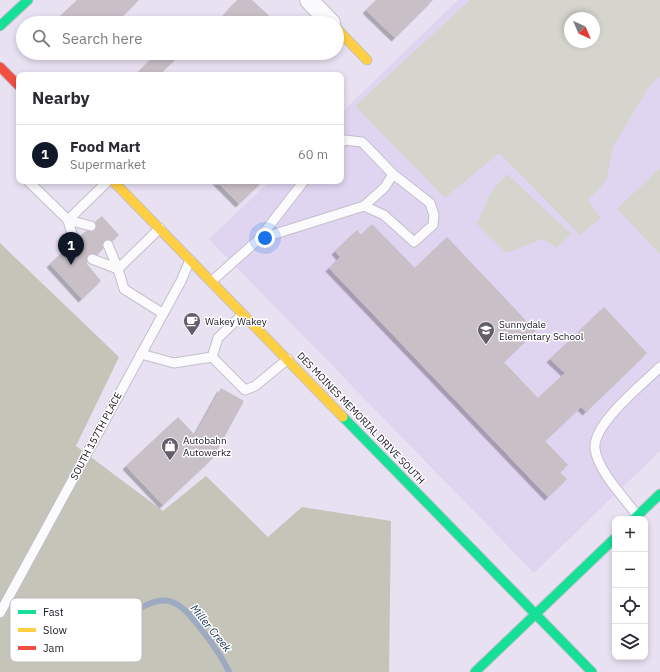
<!DOCTYPE html>
<meta charset="utf-8">
<style>
body{margin:0;font-family:"IBM Plex Sans",sans-serif;background:#f7f7f7;color:#2b2b33}
.controls{position:absolute;right:12px;bottom:12px;display:grid;overflow:hidden;border-radius:8px;box-shadow:0 2px 6px #0003}
.controls button{width:36px;height:36px;display:grid;place-items:center;padding:0;border:0;border-bottom:1px solid #e1e1e2;background:#fff;color:#2b2b33;font:20px sans-serif}
.compass{position:absolute;left:564px;top:12px;width:36px;height:36px;border-radius:50%;background:#fff;box-shadow:0 2px 6px #0003;rotate:136deg}
.you{position:absolute;left:265px;top:238px;width:14px;height:14px;margin:-10px;border:3px solid #fff;border-radius:50%;background:#1a73e8;box-shadow:0 0 0 6px #1a73e833}
.badge{display:grid;place-items:center;width:26px;height:26px;border-radius:50%;background:#111827;color:#fff;font-size:13px;font-weight:700}
.pin{position:absolute;translate:-50% -33px;filter:drop-shadow(0 1px 2px #0008)}
.pin::after{content:'';position:absolute;top:21px;width:14px;height:12px;background:inherit;clip-path:polygon(0 0,100% 0,50% 100%)}
.list{margin:0;padding:0;list-style:none}
h2{display:flex;justify-content:space-between;align-items:center;height:52px;margin:0;padding:0 16px;font-size:17px}
h2 small{font-size:13px;font-weight:400;color:#7c7c81}
.list li{display:grid;grid-template-columns:26px 1fr auto;gap:12px;align-items:center;box-sizing:border-box;height:60px;padding:0 16px;border-top:1px solid #e1e1e2}
.list b{display:block;font-size:15px;white-space:nowrap}
.list p{margin:0;font-size:13px;white-space:nowrap;color:#7c7c81}
.list em{font-size:13px;font-style:normal;color:#7c7c81}
.icon{flex:none;width:22px;height:22px;fill:none;stroke:currentColor;stroke-width:2;stroke-linecap:round;stroke-linejoin:round}
.map{position:relative;flex:none;width:660px;height:672px;overflow:hidden}
.search{position:absolute;background:#fff;box-shadow:0 2px 6px #0003;left:16px;top:16px;width:328px;height:44px;display:flex;align-items:center;gap:10px;box-sizing:border-box;padding:0 14px;border-radius:22px;color:#7c7c81;font-size:15px}
.panel{position:absolute;background:#fff;box-shadow:0 2px 6px #0003;left:16px;top:72px;width:328px;height:112px;border-radius:8px}
.map>svg:first-child{display:block}
</style>
<div class="map">
<svg width="660" height="672" viewBox="0 0 660 672">
<defs>
<filter id="shadow"><feDropShadow dx="-3.5" dy="3.5" stdDeviation="0" flood-color="#0004"/></filter>
</defs>
<rect width="100%" height="100%" fill="#e7e1f2"/>
<path fill="#e0d5f1" fill-rule="evenodd" d="M458,0H660V451L534,573L209,239L270,181H341V113ZM570,18H594V42H570Z"/>
<g fill="#d5d4cd" fill-rule="evenodd">
<path d="M470,0H660V76L649,86L613,147L606,181L588,200L601,218L580,235L499,153L445,198L355,106ZM570,18H594V42H570Z"/>
<path d="M660,168V254L617,209Z"/>
<path d="M507,174L571,234L557,248L542,239L506,253L477,224L491,192Z"/>
</g>
<path fill="#c4c4b9" d="M0,243L119,357L76,446L163,511L206,476L268,537L302,507L391,521L389,672H0Z"/>
<g fill="none" stroke-linecap="round" stroke-linejoin="round">
<path stroke="#9ea9c2" stroke-width="6" d="M35,638C87,656 144,590 172,602C185,607 193,619 201,629C212,643 222,656 229,672"/>
</g>
<g fill="#c9bfc6" filter="url(#shadow)">
<path d="M77,0H139L116,23H53Z"/>
<path d="M237,0H252L277,23H217Z"/>
<path d="M376,0H433L395,38L366,10Z"/>
<path d="M157,53H182L159,75H135Z"/>
<path d="M216,181H263L239,204Z"/>
<path d="M102,216L119,235L112,241L108,239L104,241L103,249L97,255L91,253L87,256V264L101,281L82,299L50,264L70,245L73,247L78,245L80,242L79,237L86,231L95,230L97,227L95,222Z"/>
<path d="M372,224L415,268L447,237L536,331L504,362L538,398L565,373L550,359L604,307L647,353L586,412L581,407L545,441L568,465L560,472L567,479L548,497L329,268L340,257L335,251L357,230L361,235Z"/>
<path d="M221,388L244,401L213,458L163,505L126,466L178,417L195,435Z"/>
</g>
<g fill="none" stroke-linecap="round" stroke-linejoin="round">
<defs>
<g id="lane">
<path d="M341,143L344,140L362,142L393,174L430,203L434,215L433,225L414,242L384,215L364,206"/>
<path d="M28,181L68,220L74,241"/>
<path d="M304,181L259,239L364,206L385,187L393,174"/>
<path d="M68,220L108,181"/>
<path d="M68,220L91,226"/>
<path d="M160,228L118,269L124,289L162,313"/>
<path d="M108,245L118,269"/>
<path d="M92,259L118,269"/>
<path d="M212,281L259,239"/>
<path d="M243,314L218,338L212,357L245,390L255,386L288,359"/>
<path d="M141,354L174,363L212,357"/>
<path d="M638,516C624,498 598,471 595,449C592,424 643,384 660,367"/>
<path d="M0,613L181,281L190,260"/>
</g>
<path id="street" d="M309,0L331,23"/>
<g id="fast">
<path d="M0,26L28,0"/>
<path d="M343,417L592,672"/>
<path d="M634,519L660,494"/>
<path d="M475,672L615,538"/>
</g>
<g id="slow">
<path d="M337,29L367,60"/>
<path d="M113,181L343,417"/>
</g>
<path id="jam" d="M0,67L19,86"/>
</defs>
<use href="#lane" stroke="#c4bfcc" stroke-width="11"/>
<use href="#street" stroke="#c4bfcc" stroke-width="20"/>
<use href="#fast" stroke="#c4bfcc" stroke-width="11"/>
<use href="#slow" stroke="#c4bfcc" stroke-width="11"/>
<use href="#jam" stroke="#c4bfcc" stroke-width="11"/>
<use href="#lane" stroke="#fbfafd" stroke-width="9"/>
<use href="#street" stroke="#fbfafd" stroke-width="18"/>
<use href="#fast" stroke="#16e098" stroke-width="9"/>
<use href="#slow" stroke="#ffcf43" stroke-width="9"/>
<use href="#jam" stroke="#f24e42" stroke-width="9"/>
</g>
<defs>
<symbol id="cafe-pin" viewBox="-11 -11 22 30"><path d="M0 17L-7.5 6A9.5 9.5 0 1 1 7.5 6Z" fill="#625e6b" stroke="#fff"/><path d="M-5.5-4.5H6V0H3Q3 3.5 0 3.5H-2.5Q-5.5 3.5-5.5 0ZM3-3.2v2h1.7v-2ZM-6 4.5H4V6H-6Z" fill="#fff"/></symbol>
<symbol id="school-pin" viewBox="-11 -11 22 30"><path d="M0 17L-7.5 6A9.5 9.5 0 1 1 7.5 6Z" fill="#625e6b" stroke="#fff"/><path d="M0-5L7-2L0 1L-7-2ZM-4 1L0 2.5L4 1V4Q0 6-4 4Z" fill="#fff"/></symbol>
<symbol id="shop-pin" viewBox="-11 -11 22 30"><path d="M0 17L-7.5 6A9.5 9.5 0 1 1 7.5 6Z" fill="#625e6b" stroke="#fff"/><path d="M-5-2.5h2.3a2.7 3.5 0 0 1 5.4 0H5L5.5 6h-11ZM-1.5-2.5h3a1.5 2.3 0 0 0-3 0Z" fill="#fff"/></symbol>
</defs>
<g fill-rule="evenodd">
<use href="#cafe-pin" x="182" y="311" width="20" height="27"/>
<use href="#school-pin" x="476" y="320" width="20" height="27"/>
<use href="#shop-pin" x="160" y="436" width="20" height="27"/>
</g>
<g text-anchor="middle" dominant-baseline="central" stroke-width="3" stroke-linejoin="round" paint-order="stroke">
<g font-size="10" fill="#1b1722" stroke="#fff" text-anchor="start">
<text x="205" y="321">Wakey Wakey</text>
<text x="499" y="324">Sunnydale<tspan x="499" dy="12">Elementary School</tspan></text>
<text x="183" y="440">Autobahn<tspan x="183" dy="12">Autowerkz</tspan></text>
</g>
<g font-size="10" fill="#1b1722" stroke="#fff">
<text transform="translate(361 418) rotate(46)">DES MOINES MEMORIAL DRIVE SOUTH</text>
<text transform="translate(96 436) rotate(-62)">SOUTH 157TH PLACE</text>
</g>
<g font-size="11" font-style="italic" fill="#173158" stroke="#fff">
<text transform="translate(211 628) rotate(51)">Miller Creek</text>
</g>
</g>
<rect x="10" y="598" width="132" height="64" rx="6" fill="#fff" stroke="#bbb9bd" stroke-width="1"/>
<rect x="18" y="610" width="18" height="4" fill="#16e098"/>
<rect x="18" y="628" width="18" height="4" fill="#ffcf43"/>
<rect x="18" y="646" width="18" height="4" fill="#f24e42"/>
<g font-size="11" fill="#1b1722">
<text x="43" y="616">Fast</text>
<text x="43" y="634">Slow</text>
<text x="43" y="652">Jam</text>
</g>
</svg>
<div class="controls">
<button>+</button>
<button>−</button>
<button><svg class="icon" aria-label="locate" viewBox="0 0 24 24"><circle cx="12" cy="12" r="6"/><path d="M12 2v4M12 18v4M2 12h4M18 12h4"/></svg></button>
<button><svg class="icon" aria-label="layers" viewBox="0 0 24 24"><path d="M12 4l9 5-9 5-9-5zM3 14l9 5 9-5"/></svg></button>
</div>
<svg class="compass" viewBox="-18 -18 36 36"><path d="M0-13l5 13h-10z" fill="#e53935"/><path d="M0 13l5-13h-10z" fill="#7c7c81"/></svg>
<div class="you"></div>
<div class="pin badge" style="left:71px;top:265px">1</div>
<div class="search"><svg class="icon" aria-label="search" viewBox="0 0 24 24"><circle cx="10" cy="10" r="6"/><path d="M15 15l6 6"/></svg>Search here</div>
<section class="panel">
<h2>Nearby<small></small></h2>
<ul class="list">
<li><span class="badge">1</span><div><b>Food Mart</b><p>Supermarket</p></div><em>60 m</em></li>
</ul>
</section>
</div>
